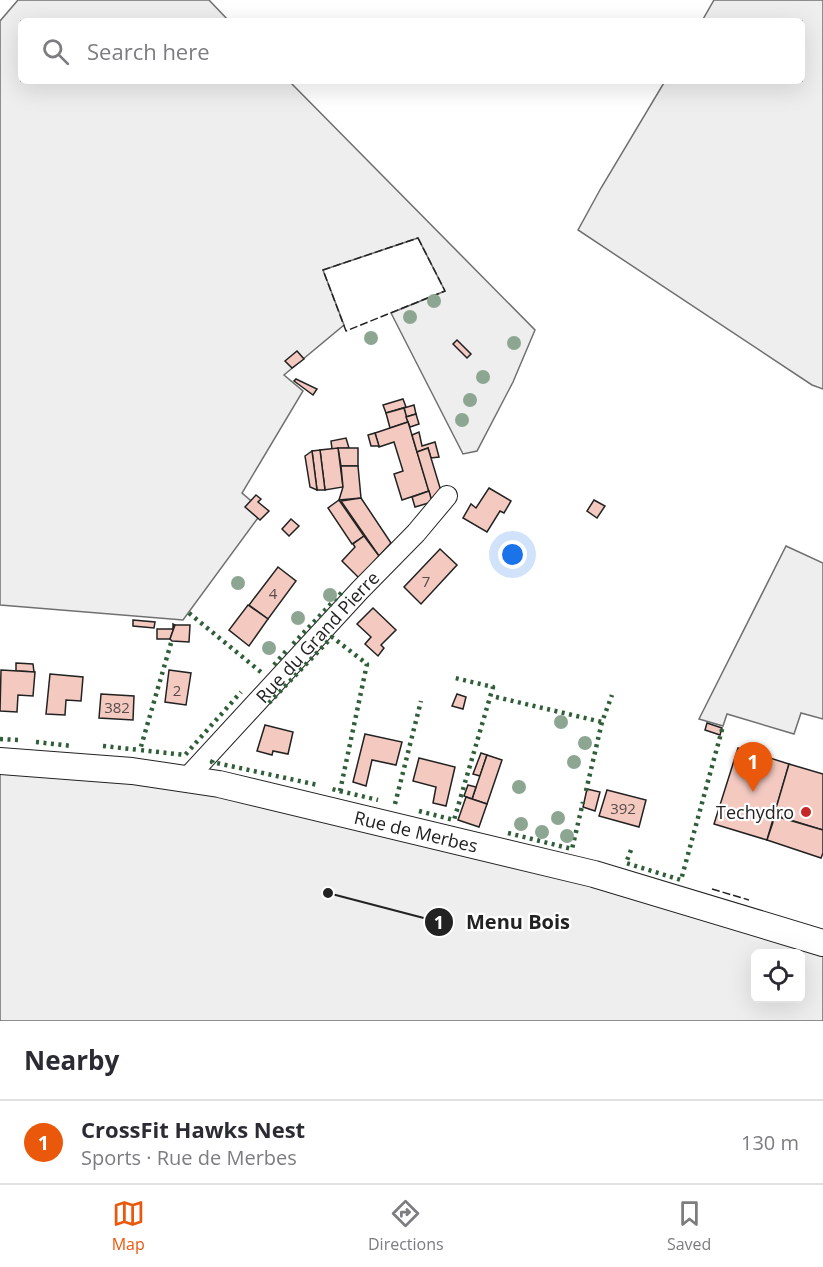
<!DOCTYPE html>
<meta charset="utf-8">
<style>
body{margin:0;font-family:"Open Sans",sans-serif;background:#f7f7f7;color:#2b2b33}
.controls{position:absolute;right:18px;bottom:18px;display:grid;overflow:hidden;border-radius:9px;box-shadow:0 6px 24px #0002}
.controls button{width:54px;height:54px;display:grid;place-items:center;padding:0;border:0;border-bottom:2px solid #e1e1e2;background:#fff;color:#2b2b33;font:30px sans-serif}
.you{position:absolute;left:513px;top:555px;width:21px;height:21px;margin:-15px;border:4px solid #fff;border-radius:50%;background:#1a73e8;box-shadow:0 0 0 9px #1a73e833}
.badge{display:grid;place-items:center;width:39px;height:39px;border-radius:50%;background:#ea580c;color:#fff;font-size:20px;font-weight:700}
.pin{position:absolute;translate:-50% -50px;filter:drop-shadow(0 2px 3px #0008)}
.pin::after{content:'';position:absolute;top:32px;width:21px;height:18px;background:inherit;clip-path:polygon(0 0,100% 0,50% 100%)}
.list{margin:0;padding:0;list-style:none}
h2{display:flex;justify-content:space-between;align-items:center;height:78px;margin:0;padding:0 24px;font-size:26px}
h2 small{font-size:20px;font-weight:400;color:#7c7c81}
.list li{display:grid;grid-template-columns:39px 1fr auto;gap:18px;align-items:center;box-sizing:border-box;height:84px;padding:0 24px;border-top:2px solid #e1e1e2}
.list b{display:block;font-size:22px;white-space:nowrap}
.list p{margin:0;font-size:20px;white-space:nowrap;color:#7c7c81}
.list em{font-size:20px;font-style:normal;color:#7c7c81}
.icon{flex:none;width:33px;height:33px;fill:none;stroke:currentColor;stroke-width:2;stroke-linecap:round;stroke-linejoin:round}
.map{position:relative;flex:none;width:823px;height:1021px;overflow:hidden}
.search{position:absolute;background:#fff;box-shadow:0 6px 24px #0002;left:18px;right:18px;top:18px;height:66px;display:flex;align-items:center;gap:15px;box-sizing:border-box;padding:0 21px;border-radius:9px;color:#7c7c81;font-size:22px}
.sheet{height:162px;background:#fff}
nav{display:flex;justify-content:space-around;align-items:center;box-sizing:border-box;height:84px;border-top:2px solid #e1e1e2;background:#fff;font-size:16px;color:#7c7c81}
nav a{display:grid;justify-items:center;gap:3px}
nav .on{color:#ea580c}
.map>svg:first-child{display:block}
</style>
<div class="map">
<svg width="823" height="1021" viewBox="0 0 823 1021">
<rect width="100%" height="100%" fill="#fff"/>
<g fill="#eee" stroke="#6f6f6f" stroke-width="1.5" fill-rule="evenodd">
<path d="M18,0H209L229,21H21V81H289L535,330L513,382L477,451L463,454L391,313L445,291L418,238L323,270L344,325L284,375L303,391L242,493L263,511L183,620L0,605V21Z"/>
<path d="M714,0H823V389L812,385L578,230L601,188L665,81H802V21H702Z"/>
<path d="M786,546L823,563V719L801,713L794,734L727,714L723,726L699,719Z"/>
<path d="M0,761L132,771L823,943V1021H0ZM756,954H800V998H756Z"/>
</g>
<g fill="#f3c9c0" stroke="#222" stroke-width="1.5">
<path d="M457,340L471,354L467,358L453,344Z"/>
<path d="M297,351L304,359L292,368L285,361Z"/>
<path d="M296,379L317,389L313,395L294,381Z"/>
<path d="M403,399L406,407L386,413L383,405Z"/>
<path d="M414,405L416,414L406,417L404,408Z"/>
<path d="M404,408L408,422L390,428L386,413Z"/>
<path d="M416,414L419,424L410,427L406,417Z"/>
<path d="M408,422L429,491L402,500L394,474L403,471L394,442L379,447L375,433Z"/>
<path d="M419,432L422,446L435,442L439,457L431,458L428,448L417,452L412,435Z"/>
<path d="M375,433L379,446H371L368,435Z"/>
<path d="M346,438L349,448L332,449L331,441Z"/>
<path d="M338,448H358V466H341Z"/>
<path d="M338,448L343,487L325,490L320,450Z"/>
<path d="M428,448L441,491L432,502L417,452Z"/>
<path d="M320,450L325,490H317L312,451Z"/>
<path d="M312,451L317,490L310,487L305,456Z"/>
<path d="M341,466H358L361,498L339,500L343,487Z"/>
<path d="M489,488L511,501L504,513L500,511L487,532L463,518L471,504L476,508Z"/>
<path d="M429,491L432,502L415,507L412,497Z"/>
<path d="M256,495L261,499L258,502L269,511L260,520L245,507Z"/>
<path d="M361,498L391,543L379,556L341,501Z"/>
<path d="M339,500L364,536L352,544L328,508Z"/>
<path d="M594,500L605,506L597,518L587,511Z"/>
<path d="M291,519L299,526L289,536L282,529Z"/>
<path d="M364,536L379,556L359,578L342,561L355,547L353,544Z"/>
<path d="M440,549L457,565L421,604L404,587Z"/>
<path d="M278,567L296,581L268,619L249,605Z"/>
<path d="M248,605L268,619L249,646L229,630Z"/>
<path d="M373,608L396,630L381,645L384,648L378,656L365,644L371,637L357,624Z"/>
<path d="M133,620L155,622L154,628L133,626Z"/>
<path d="M173,624L175,625L170,639H157V629H173Z"/>
<path d="M175,625H190L189,642L172,641L170,639Z"/>
<path d="M16,663L33,664L34,672L16,671Z"/>
<path d="M1,670L35,672L33,696L18,695L17,712L0,711Z"/>
<path d="M169,670L191,673L186,705L165,702Z"/>
<path d="M50,674L83,677L81,701L66,700L65,715L46,714Z"/>
<path d="M101,694L134,696L133,720L99,718Z"/>
<path d="M457,694L466,697L463,709L452,706Z"/>
<path d="M707,723L722,728L720,735L705,730Z"/>
<path d="M265,725L293,732L288,754L273,751L272,755L257,751Z"/>
<path d="M365,734L402,742L396,765L372,760L366,786L353,782Z"/>
<path d="M738,748L789,764L767,840L714,824Z"/>
<path d="M481,753L487,755L480,776L473,774Z"/>
<path d="M487,755L502,760L487,804L472,799Z"/>
<path d="M419,758L455,767L446,806L433,803L436,787L413,781Z"/>
<path d="M789,764L823,774V830L774,815Z"/>
<path d="M468,785L476,787L472,799L464,796Z"/>
<path d="M587,789L600,792L595,811L583,807Z"/>
<path d="M607,790L646,800L639,827L599,816Z"/>
<path d="M466,797L487,804L479,827L458,820Z"/>
<path d="M775,816L823,830V853L821,858L767,840Z"/>
</g>
<g fill="none" stroke-linecap="round" stroke-linejoin="round">
<defs>
<g id="minor">
<path id="s1" d="M187,778L360,590L416,533L447,496"/>
</g>
<g id="major">
<path id="s2" d="M0,761L132,771L219,784L594,874L823,943"/>
</g>
</defs>
<use href="#minor" stroke="#222" stroke-width="22"/>
<use href="#major" stroke="#222" stroke-width="28"/>
<use href="#minor" stroke="#fff" stroke-width="20"/>
<use href="#major" stroke="#fff" stroke-width="26"/>
<g stroke="#2f5e38" stroke-width="4.5" stroke-dasharray="3 4.5" stroke-linecap="butt">
<path d="M189,613L262,673"/>
<path d="M171,643L140,750L185,755L241,692"/>
<path d="M293,644L344,590"/>
<path d="M274,665L286,651"/>
<path d="M496,697L602,722"/>
<path d="M269,703L332,637L367,664L340,791L332,789"/>
<path d="M0,739L18,740"/>
<path d="M36,742L72,746"/>
<path d="M103,746L140,750"/>
<path d="M213,760L212,762L318,785"/>
<path d="M340,791L378,800"/>
<path d="M586,791L602,722L612,695"/>
<path d="M395,804L421,701"/>
<path d="M419,811L454,820L493,687L455,678"/>
<path d="M508,833L572,849L583,802"/>
<path d="M631,850L626,863L681,880L723,726"/>
</g>
<g stroke="#222" stroke-width="1.5" stroke-dasharray="8 3" stroke-linecap="butt">
<path d="M418,238L445,291L346,331L323,270Z"/>
<path d="M712,889L749,900"/>
</g>
</g>
<g fill="#8da692">
<circle cx="434" cy="301" r="7"/>
<circle cx="410" cy="317" r="7"/>
<circle cx="371" cy="338" r="7"/>
<circle cx="514" cy="343" r="7"/>
<circle cx="483" cy="377" r="7"/>
<circle cx="470" cy="400" r="7"/>
<circle cx="462" cy="420" r="7"/>
<circle cx="238" cy="583" r="7"/>
<circle cx="330" cy="595" r="7"/>
<circle cx="298" cy="618" r="7"/>
<circle cx="269" cy="648" r="7"/>
<circle cx="561" cy="722" r="7"/>
<circle cx="585" cy="743" r="7"/>
<circle cx="574" cy="762" r="7"/>
<circle cx="519" cy="787" r="7"/>
<circle cx="558" cy="818" r="7"/>
<circle cx="521" cy="824" r="7"/>
<circle cx="542" cy="832" r="7"/>
<circle cx="567" cy="836" r="7"/>
</g>
<circle fill="#c62828" stroke="#fff" stroke-width="2" cx="806" cy="812" r="6"/>
<g text-anchor="middle" dominant-baseline="central" stroke-width="4.5" stroke-linejoin="round" paint-order="stroke">
<g font-size="15" fill="#564c4a">
<text x="426" y="581">7</text>
<text x="273" y="593">4</text>
<text x="177" y="690">2</text>
<text x="117" y="707">382</text>
<text x="623" y="808">392</text>
</g>
<g font-size="18" fill="#222" stroke="#fff">
<text stroke="none"><textPath href="#s1" startOffset="192">Rue du Grand Pierre</textPath></text>
<text stroke="none"><textPath href="#s2" startOffset="423">Rue de Merbes</textPath></text>
</g>
<g font-size="18" fill="#222" stroke="#fff" text-anchor="end">
<text x="794" y="812">Techydro</text>
</g>
</g>
<path fill="none" stroke="#222" stroke-width="2" d="M328 893L439 922"/>
<g fill="#222" stroke="#fff" stroke-width="2">
<circle cx="328" cy="893" r="6"/>
<circle cx="439" cy="922" r="15"/>
</g>
<g font-size="18" text-anchor="middle" font-weight="bold" fill="#fff">
<text x="439" y="929">1</text>
</g>
<g font-size="20" text-anchor="middle" font-weight="bold" fill="#222" stroke="#fff" stroke-width="4.5" stroke-linejoin="round" paint-order="stroke">
<text x="518" y="929">Menu Bois</text>
</g>
</svg>
<div class="controls">
<button><svg class="icon" aria-label="locate" viewBox="0 0 24 24"><circle cx="12" cy="12" r="6"/><path d="M12 2v4M12 18v4M2 12h4M18 12h4"/></svg></button>
</div>
<div class="you"></div>
<div class="pin badge" style="left:753px;top:792px">1</div>
<div class="search"><svg class="icon" aria-label="search" viewBox="0 0 24 24"><circle cx="10" cy="10" r="6"/><path d="M15 15l6 6"/></svg>Search here</div>
</div>
<section class="sheet">
<h2>Nearby<small></small></h2>
<ul class="list">
<li><span class="badge">1</span><div><b>CrossFit Hawks Nest</b><p>Sports · Rue de Merbes</p></div><em>130 m</em></li>
</ul>
</section>
<nav>
<a class="on"><svg class="icon" aria-label="map" viewBox="0 0 24 24"><path d="M3 6l6-2 6 2 6-2v14l-6 2-6-2-6 2zM9 4v14M15 6v14"/></svg>Map</a>
<a><svg class="icon" aria-label="directions" viewBox="0 0 24 24"><path d="M12 3l9 9-9 9-9-9zM9 14v-3h6M13 9l2 2-2 2"/></svg>Directions</a>
<a><svg class="icon" aria-label="saved" viewBox="0 0 24 24"><path d="M7 4h10v16l-5-4-5 4z"/></svg>Saved</a>
</nav>
